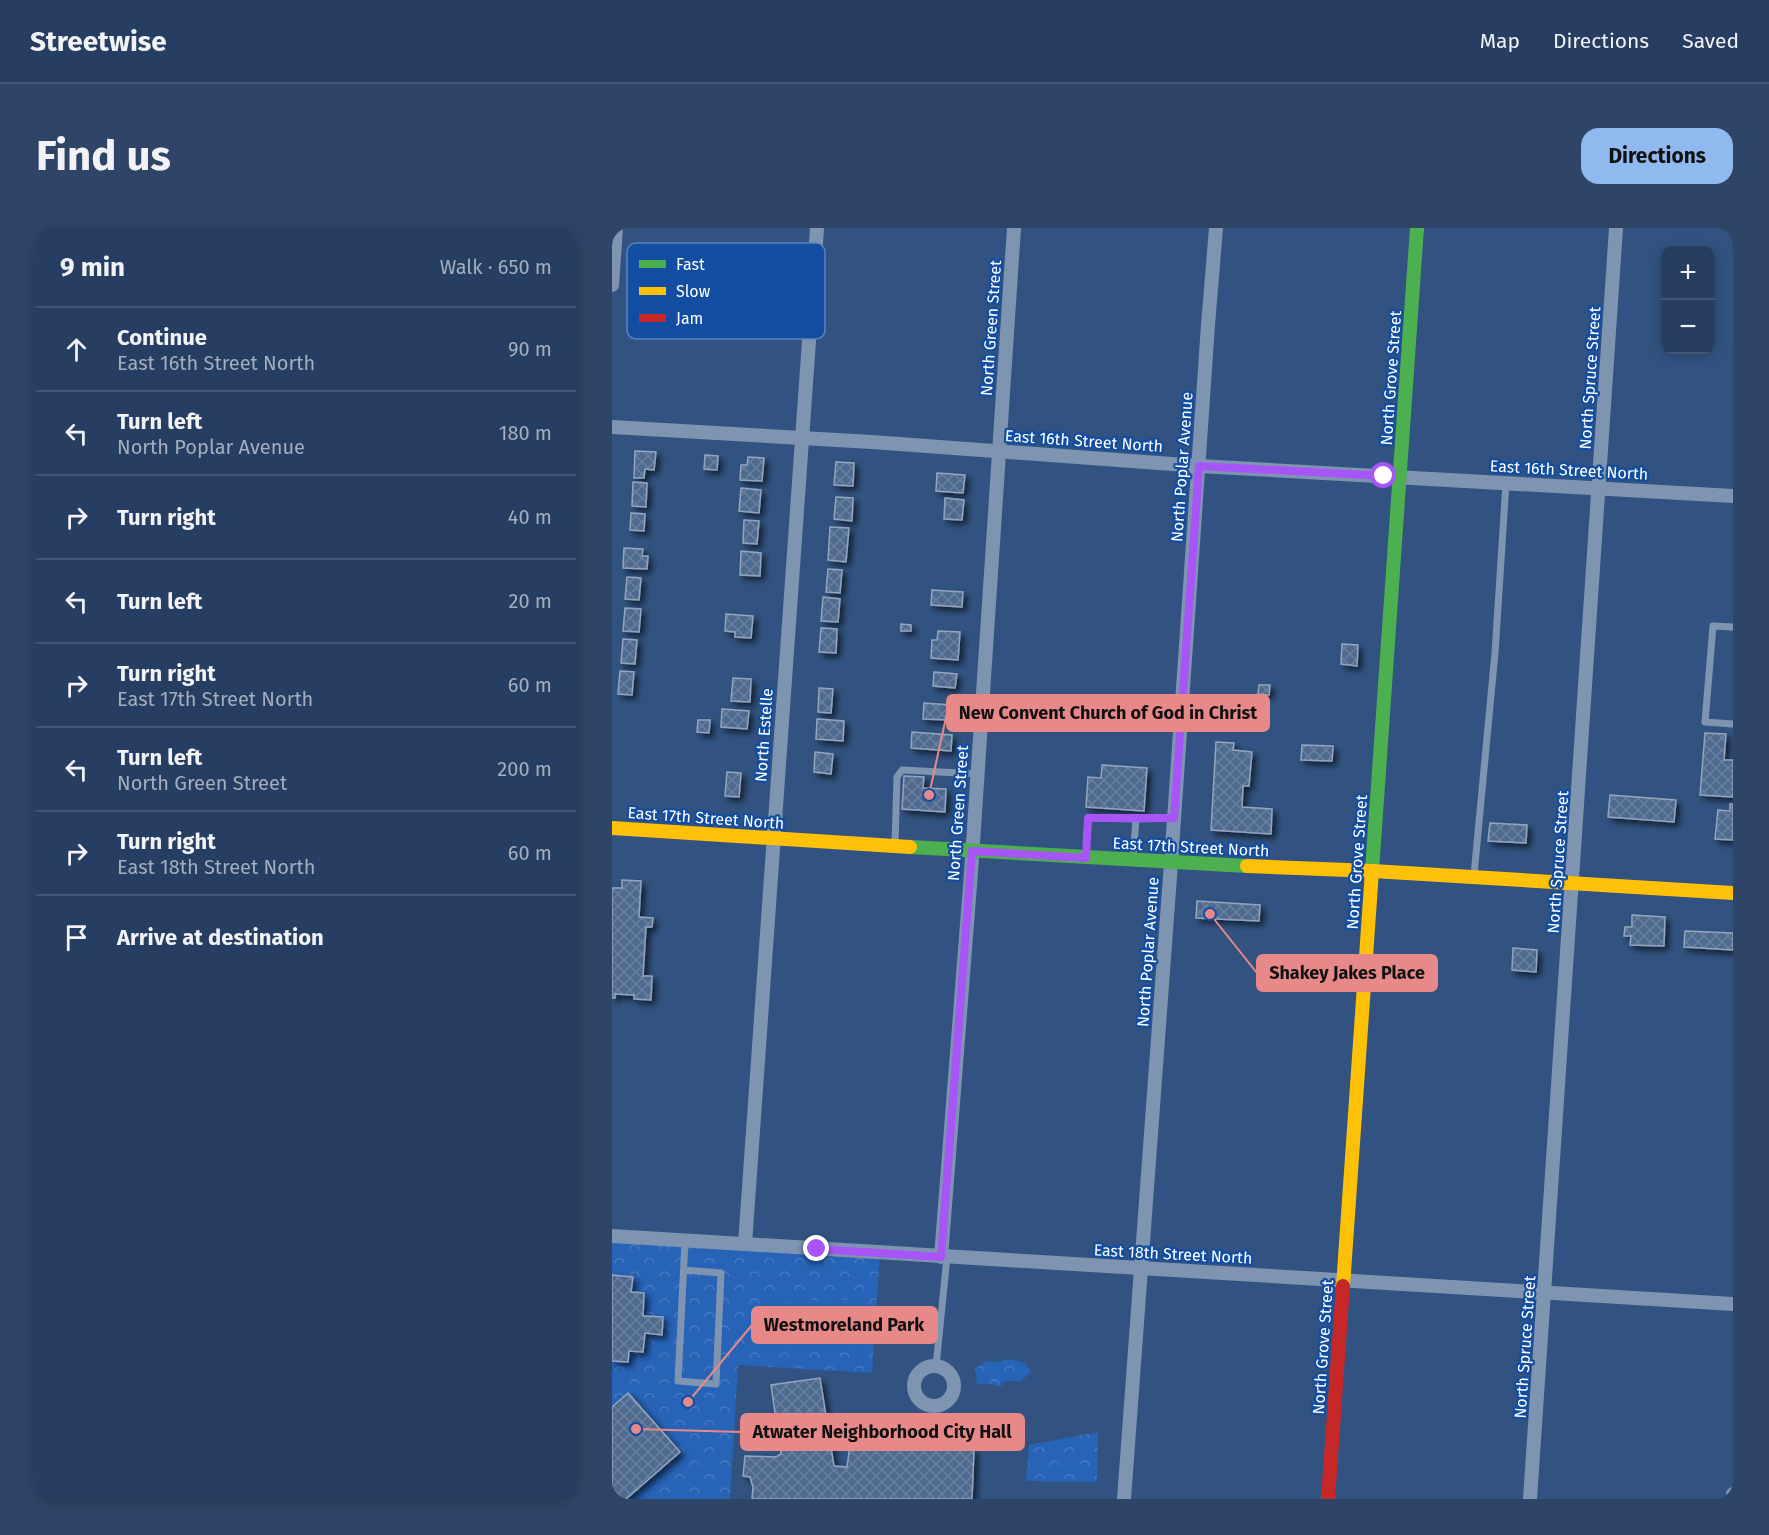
<!DOCTYPE html>
<meta charset="utf-8">
<style>
body{margin:0;font-family:"Fira Sans",sans-serif;background:#2e4567;color:#f1f3f6}
.controls{position:absolute;right:18px;top:18px;display:grid;overflow:hidden;border-radius:12px;box-shadow:0 3px 15px #0003}
.controls button{width:54px;height:54px;display:grid;place-items:center;padding:0;border:0;border-bottom:2px solid #425776;background:#263e61;color:#f1f3f6;font:30px sans-serif}
.stop{position:absolute;width:18px;height:18px;margin:-14px;border:4px solid #a855f7;border-radius:50%;background:#fff}
.stop.end{background:#a855f7;border-color:#fff;box-shadow:0 2px 6px #0008}
.list{margin:0;padding:0;list-style:none}
h2{display:flex;justify-content:space-between;align-items:center;height:78px;margin:0;padding:0 24px;font-size:26px}
h2 small{font-size:20px;font-weight:400;color:#a4aebd}
.list li{display:grid;grid-template-columns:39px 1fr auto;gap:18px;align-items:center;box-sizing:border-box;height:84px;padding:0 24px;border-top:2px solid #425776}
.list b{display:block;font-size:22px;white-space:nowrap}
.list p{margin:0;font-size:20px;white-space:nowrap;color:#a4aebd}
.list em{font-size:20px;font-style:normal;color:#a4aebd}
.icon{flex:none;width:33px;height:33px;fill:none;stroke:currentColor;stroke-width:2;stroke-linecap:round;stroke-linejoin:round}
.map{position:relative;flex:none;width:1121px;height:1271px;overflow:hidden;border-radius:18px}
header{display:flex;align-items:center;gap:36px;box-sizing:border-box;height:84px;padding:0 30px;background:#263e61;border-bottom:2px solid #425776}
header strong{font-size:28px}
nav{display:flex;gap:33px;margin-inline-start:auto;font-size:21px}
.intro{display:flex;align-items:center;justify-content:space-between;box-sizing:border-box;height:144px;padding:0 36px}
h1{margin:0;font-size:42px}
.button{padding:15px 27px;border-radius:18px;background:#90b9f0;color:#111;font-size:21px;font-weight:700}
main{display:flex;gap:36px;padding:0 36px}
aside{flex:1;background:#263e61;border-radius:18px;box-shadow:0 3px 15px #0003}
.map>svg:first-child{display:block}
</style>
<header>
<strong>Streetwise</strong>
<nav><a>Map</a><a>Directions</a><a>Saved</a></nav>
</header>
<div class="intro"><h1>Find us</h1><a class="button">Directions</a></div>
<main>
<aside>
<h2>9 min<small>Walk · 650 m</small></h2>
<ul class="list">
<li><svg class="icon" aria-label="ahead" viewBox="0 0 24 24"><path d="M12 20V5M6 11l6-6 6 6"/></svg><div><b>Continue</b><p>East 16th Street North</p></div><em>90 m</em></li>
<li><svg class="icon" aria-label="left" viewBox="0 0 24 24"><path d="M17 20v-9H6M10 6l-5 5 5 5"/></svg><div><b>Turn left</b><p>North Poplar Avenue</p></div><em>180 m</em></li>
<li><svg class="icon" aria-label="right" viewBox="0 0 24 24"><path d="M7 20v-9h11M14 6l5 5-5 5"/></svg><div><b>Turn right</b></div><em>40 m</em></li>
<li><svg class="icon" aria-label="left" viewBox="0 0 24 24"><path d="M17 20v-9H6M10 6l-5 5 5 5"/></svg><div><b>Turn left</b></div><em>20 m</em></li>
<li><svg class="icon" aria-label="right" viewBox="0 0 24 24"><path d="M7 20v-9h11M14 6l5 5-5 5"/></svg><div><b>Turn right</b><p>East 17th Street North</p></div><em>60 m</em></li>
<li><svg class="icon" aria-label="left" viewBox="0 0 24 24"><path d="M17 20v-9H6M10 6l-5 5 5 5"/></svg><div><b>Turn left</b><p>North Green Street</p></div><em>200 m</em></li>
<li><svg class="icon" aria-label="right" viewBox="0 0 24 24"><path d="M7 20v-9h11M14 6l5 5-5 5"/></svg><div><b>Turn right</b><p>East 18th Street North</p></div><em>60 m</em></li>
<li><svg class="icon" aria-label="arrive" viewBox="0 0 24 24"><path d="M6 21V4h12l-3 4 3 4H6"/></svg><div><b>Arrive at destination</b></div></li>
</ul>
</aside>
<div class="map">
<svg width="1121" height="1271" viewBox="0 0 1121 1271">
<defs>
<pattern id="forest-crowns" width="20" height="18" patternUnits="userSpaceOnUse" patternTransform="scale(1.5)"><rect width="20" height="18" fill="#2763b7"/><path d="M2 6a3 3 0 1 1 6 0M12 15a3 3 0 1 1 6 0" fill="none" stroke="#477ac2"/></pattern>
<pattern id="building-cross-hatch" width="8" height="8" patternUnits="userSpaceOnUse" patternTransform="scale(1.5)"><rect width="8" height="8" fill="#506a8f"/><path d="M0 0l8 8M0 8l8-8" fill="none" stroke="#6a80a0"/></pattern>
<filter id="shadow"><feDropShadow dx="4" dy="4" stdDeviation="3" flood-color="#0009"/></filter>
</defs>
<rect width="100%" height="100%" fill="#325381"/>
<g fill="url(#forest-crowns)">
<path d="M0,1008L268,1025L260,1145L126,1137L118,1271H0Z"/>
<path d="M394,1131C405,1132 414,1133 419,1144L409,1153H392L390,1157L387,1159L380,1156H365L363,1141L374,1133L388,1134Z"/>
<path d="M486,1204L485,1254L414,1253L417,1217Z"/>
</g>
<g fill="#2763b7">
<path d="M155,1069L177,1070L173,1117L151,1116Z"/>
<path d="M186,1071L208,1073L205,1120L183,1118Z"/>
<path d="M221,1071L252,1073L248,1125L218,1123Z"/>
</g>
<g fill="url(#building-cross-hatch)" stroke="#93a5be" stroke-width="1.5" filter="url(#shadow)">
<path d="M23,223L44,224L42,242L33,241L32,250H22Z"/>
<path d="M93,227L106,228L105,242L92,241Z"/>
<path d="M136,229L152,230L150,253L128,252L129,237H135Z"/>
<path d="M224,234L242,235L241,258L222,257Z"/>
<path d="M325,245L353,247L351,265L324,263Z"/>
<path d="M21,254L35,255L34,279L20,278Z"/>
<path d="M129,260L149,262L147,285L127,283Z"/>
<path d="M224,269L241,270L240,293L222,291Z"/>
<path d="M333,270L352,272L350,292L332,291Z"/>
<path d="M19,285L33,286L32,303L18,302Z"/>
<path d="M132,292L147,293L145,316L131,315Z"/>
<path d="M218,299L237,300L234,334L216,332Z"/>
<path d="M12,320L31,321L30,328H36L35,341L11,340Z"/>
<path d="M129,323L149,325L148,348L128,347Z"/>
<path d="M216,341L230,342L228,365L214,364Z"/>
<path d="M15,349L29,350L27,372L13,371Z"/>
<path d="M320,362L351,364L350,379L319,377Z"/>
<path d="M211,369L228,371L226,394L209,393Z"/>
<path d="M13,380L29,381L27,404L11,403Z"/>
<path d="M114,386L141,388L139,410L123,409V404L113,403Z"/>
<path d="M289,396L299,397V403H289Z"/>
<path d="M209,400L225,401L224,425L207,424Z"/>
<path d="M326,403L348,404L346,432L319,430L320,412H325Z"/>
<path d="M11,411L25,412L23,436L9,435Z"/>
<path d="M730,416L746,417L745,438L729,436Z"/>
<path d="M8,443L22,444L20,467L6,466Z"/>
<path d="M322,444L345,446L343,460L321,458Z"/>
<path d="M121,450L139,451L138,474L119,473Z"/>
<path d="M647,457H658L657,467L646,466Z"/>
<path d="M207,460L221,461L219,485L206,484Z"/>
<path d="M312,475L339,477L338,492L311,491Z"/>
<path d="M110,481L137,483L135,501L109,499Z"/>
<path d="M205,491L232,493L231,513L204,511Z"/>
<path d="M86,492H98L97,505L85,504Z"/>
<path d="M300,504L340,507L339,523L299,520Z"/>
<path d="M1093,505L1114,506L1112,532H1121V569L1088,567Z"/>
<path d="M604,514L622,515L621,522L640,524L637,558H631L630,579L660,581L659,606L599,602Z"/>
<path d="M690,517L721,518L720,533L689,532Z"/>
<path d="M203,524L221,526L219,546L202,544Z"/>
<path d="M490,537L535,540L532,583L474,579L476,549L489,550Z"/>
<path d="M115,544L129,545L127,569L113,568Z"/>
<path d="M292,548L312,549L311,560L334,561L333,584L290,581Z"/>
<path d="M998,567L1064,572L1062,594L996,589Z"/>
<path d="M1118,576H1121V612L1103,611L1106,582L1118,583Z"/>
<path d="M878,595L915,597L914,615L876,613Z"/>
<path d="M10,652L29,653L27,689L41,690L40,699H34L31,748H40L39,772L22,771V767L3,766V770H0V660H10Z"/>
<path d="M585,673L648,677L647,693L584,690Z"/>
<path d="M1020,687L1053,689L1052,718L1018,717L1019,708H1012L1013,699H1020Z"/>
<path d="M1073,703L1121,705V722L1072,719Z"/>
<path d="M901,720L925,722L924,744L900,742Z"/>
<path d="M0,1047L21,1049L19,1064L32,1065L31,1088L51,1089L50,1107L33,1105L31,1124L17,1123L16,1134L0,1133Z"/>
<path d="M208,1150L222,1238L235,1239L241,1193L307,1209L308,1200L327,1204L351,1203L354,1220L362,1222L360,1271H140L141,1259L138,1249L131,1248L133,1228L164,1229L169,1226L159,1157Z"/>
<path d="M16,1165L68,1224L14,1271H6L0,1265V1179Z"/>
</g>
<g fill="none" stroke-linecap="round" stroke-linejoin="round">
<g stroke="#7e94b1" stroke-width="7">
<path d="M1121,399L1101,398L1093,494L1121,496"/>
<path d="M524,591L563,590"/>
<path d="M283,615L285,549L290,542L366,546"/>
<path d="M474,627L476,590L524,591L521,630"/>
<path d="M862,647L883,425L894,255"/>
<path d="M72,1042L109,1045L104,1156L66,1153L73,1013"/>
<path d="M324,1138L335,1029"/>
</g>
<g stroke="#7e94b1" stroke-width="14">
<path d="M0,57L4,0"/>
<path d="M0,199L260,214L587,238L1121,268"/>
<path d="M0,1008L1121,1076"/>
<path d="M133,1016L205,0"/>
<path d="M329,1029L359,645L402,0"/>
<circle cx="322" cy="1158" r="20"/>
<path d="M512,1271L559,635L596,97L604,0"/>
<path d="M918,1271L1004,0"/>
<path d="M1121,1271V1266"/>
</g>
<g stroke="#4caf50" stroke-width="14">
<path d="M298,619L635,638"/>
<path d="M760,643L805,0"/>
</g>
<g stroke="#ffc107" stroke-width="14">
<path d="M0,600L298,619"/>
<path d="M635,638L761,643L1121,665"/>
<path d="M731,1058L760,643"/>
</g>
<path stroke="#c62828" stroke-width="14" d="M716,1271L731,1058"/>
</g>
<g fill="none" stroke-linecap="round" stroke-linejoin="round">
<path stroke="#a855f7" stroke-width="8" d="M205,1021L329,1029L360,623L474,630L476,590H562L587,238L772,248"/>
</g>
<g text-anchor="middle" dominant-baseline="central" stroke-width="4.5" stroke-linejoin="round" paint-order="stroke">
<g font-size="16" fill="#fff" stroke="#124da1">
<text transform="translate(379 100) rotate(-86)">North Green Street</text>
<text transform="translate(779 150) rotate(-86)">North Grove Street</text>
<text transform="translate(978 150) rotate(-86)">North Spruce Street</text>
<text transform="translate(472 213) rotate(4)">East 16th Street North</text>
<text transform="translate(570 239) rotate(-86)">North Poplar Avenue</text>
<text transform="translate(957 242) rotate(3)">East 16th Street North</text>
<text transform="translate(152 507) rotate(-86)">North Estelle</text>
<text transform="translate(346 585) rotate(-86)">North Green Street</text>
<text transform="translate(94 590) rotate(4)">East 17th Street North</text>
<text transform="translate(579 619) rotate(3)">East 17th Street North</text>
<text transform="translate(745 634) rotate(-86)">North Grove Street</text>
<text transform="translate(946 634) rotate(-86)">North Spruce Street</text>
<text transform="translate(536 724) rotate(-86)">North Poplar Avenue</text>
<text transform="translate(561 1026) rotate(3)">East 18th Street North</text>
<text transform="translate(711 1119) rotate(-86)">North Grove Street</text>
<text transform="translate(913 1119) rotate(-86)">North Spruce Street</text>
</g>
</g>
<rect x="15" y="15" width="198" height="96" rx="9" fill="#124da1" stroke="#5982bd" stroke-width="1.5"/>
<rect x="27" y="32" width="27" height="8" fill="#4caf50"/>
<rect x="27" y="59" width="27" height="8" fill="#ffc107"/>
<rect x="27" y="86" width="27" height="8" fill="#c62828"/>
<g font-size="16" fill="#fff">
<text x="64" y="42">Fast</text>
<text x="64" y="69">Slow</text>
<text x="64" y="96">Jam</text>
</g>
<path fill="none" stroke="#e88989" stroke-width="2" d="M317 567L335 485M598 686L645 745M76 1174L140 1097M24 1201L129 1204"/>
<g fill="#e88989" stroke="#124da1" stroke-width="2">
<circle cx="317" cy="567" r="6"/>
<circle cx="598" cy="686" r="6"/>
<circle cx="76" cy="1174" r="6"/>
<circle cx="24" cy="1201" r="6"/>
</g>
<g fill="#e88989" stroke="#e88989" stroke-width="2">
<rect x="335" y="467" width="322" height="36" rx="6"/>
<rect x="645" y="727" width="180" height="36" rx="6"/>
<rect x="140" y="1079" width="185" height="36" rx="6"/>
<rect x="129" y="1186" width="283" height="36" rx="6"/>
</g>
<g font-size="18" text-anchor="middle" font-weight="bold" fill="#111">
<text x="496" y="491">New Convent Church of God in Christ</text>
<text x="735" y="751">Shakey Jakes Place</text>
<text x="232" y="1103">Westmoreland Park</text>
<text x="270" y="1210">Atwater Neighborhood City Hall</text>
</g>
</svg>
<div class="controls">
<button>+</button>
<button>−</button>
</div>
<div class="stop" style="left:772px;top:248px"></div>
<div class="stop end" style="left:205px;top:1021px"></div>
</div>
</main>
